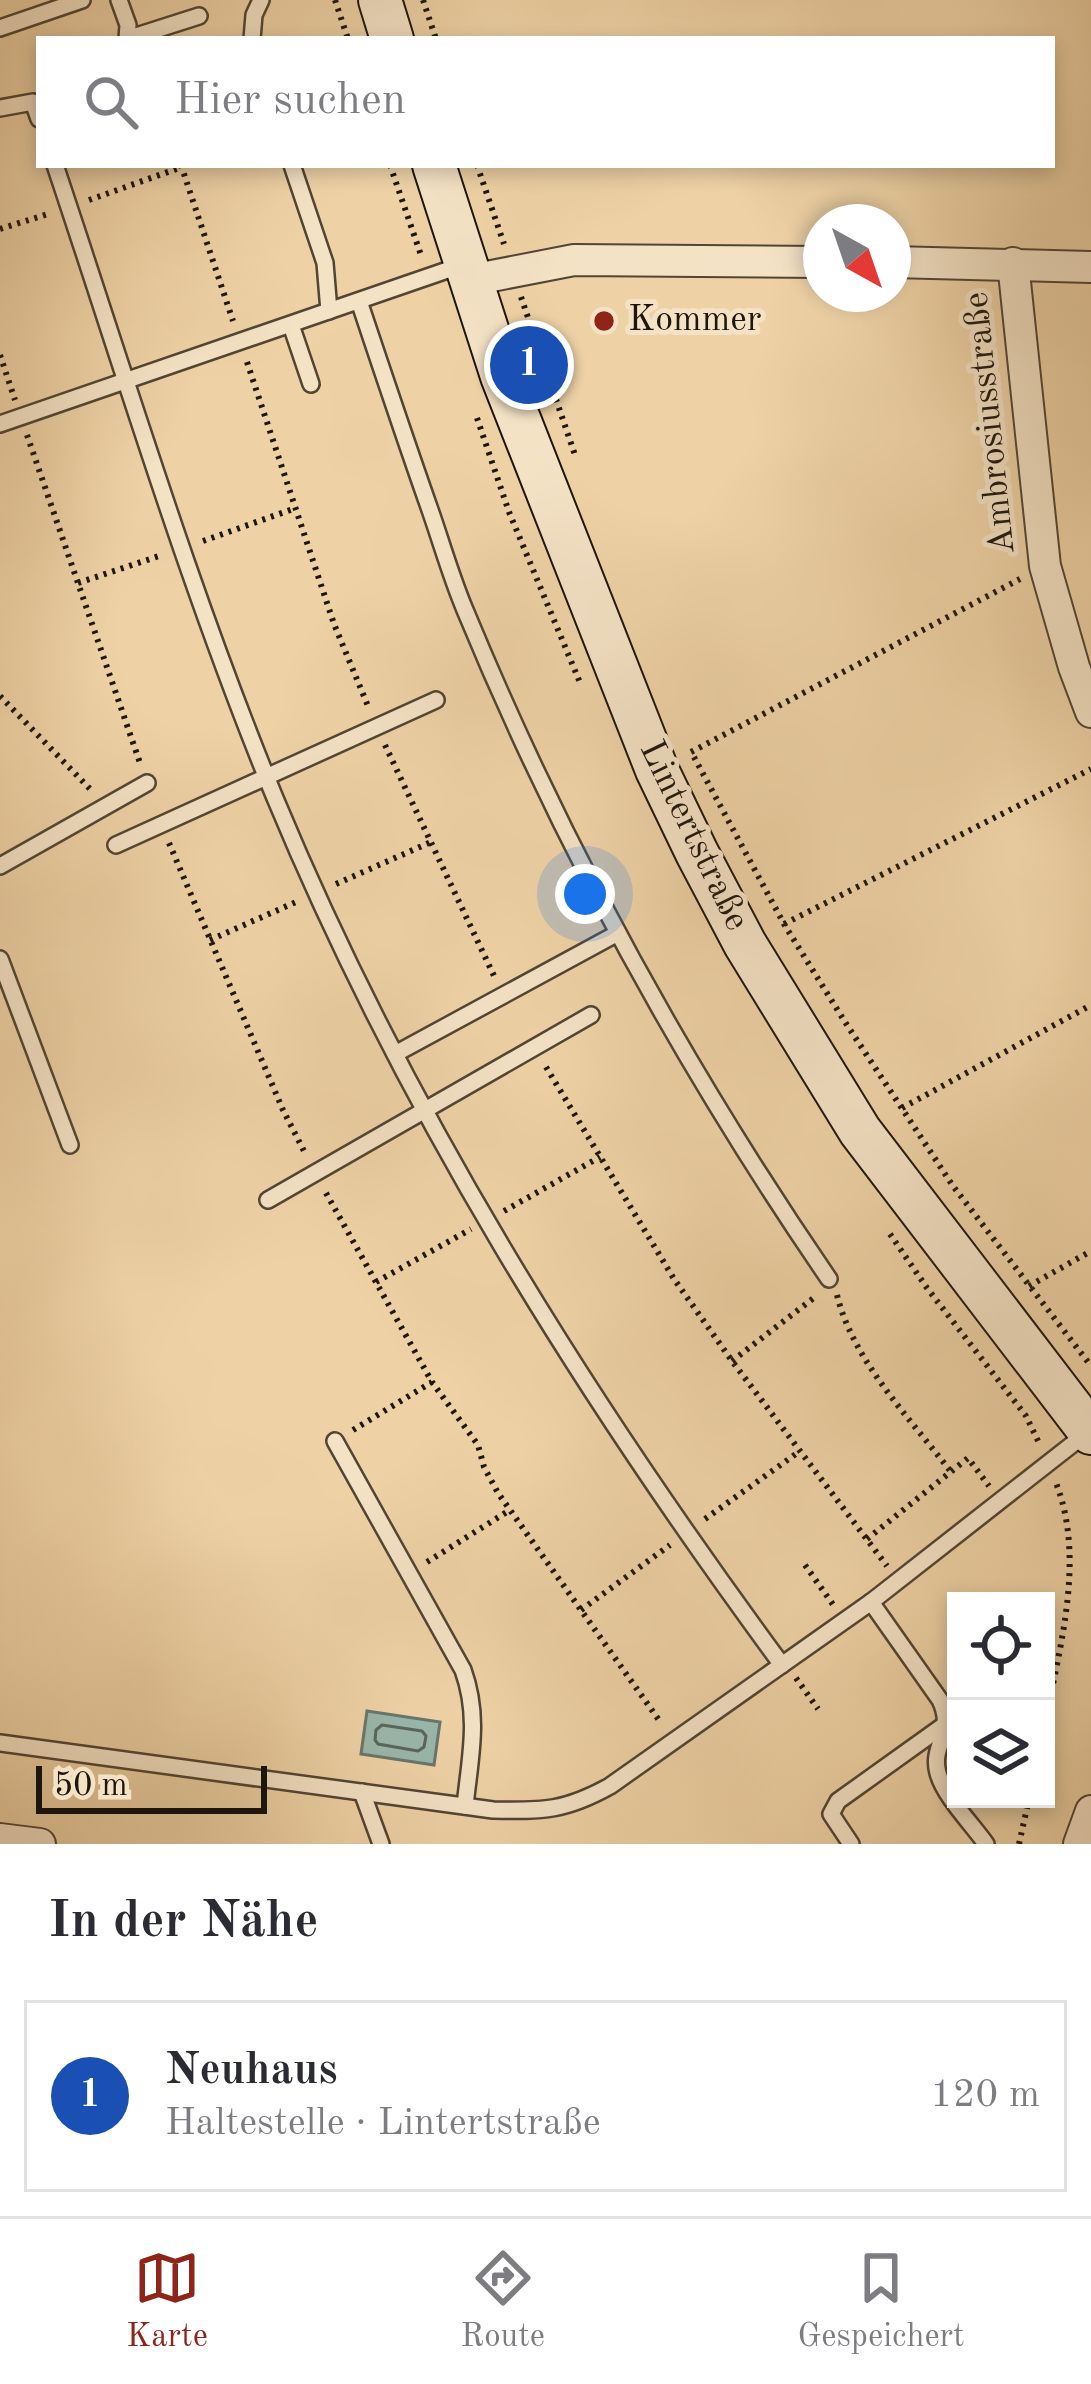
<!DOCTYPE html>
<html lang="de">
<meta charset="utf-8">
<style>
body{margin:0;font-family:"Old Standard TT",serif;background:#f7f7f7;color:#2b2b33}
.controls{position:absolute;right:36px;bottom:36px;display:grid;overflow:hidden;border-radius:0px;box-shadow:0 6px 18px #0003}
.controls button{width:108px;height:108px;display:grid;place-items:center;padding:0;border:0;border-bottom:3px solid #e1e1e2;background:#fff;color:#2b2b33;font:60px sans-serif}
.compass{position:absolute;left:803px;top:204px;width:108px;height:108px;border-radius:50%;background:#fff;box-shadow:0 6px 18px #0003;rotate:140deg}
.scale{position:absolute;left:36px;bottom:30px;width:231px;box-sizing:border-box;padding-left:12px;border:6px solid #1d160d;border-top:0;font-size:33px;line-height:42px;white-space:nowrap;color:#1d160d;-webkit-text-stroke:9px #f4e2c5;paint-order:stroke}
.you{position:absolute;left:585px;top:894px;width:42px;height:42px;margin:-30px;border:9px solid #fff;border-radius:50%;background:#1a73e8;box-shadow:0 0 0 18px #1a73e833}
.badge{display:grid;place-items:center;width:78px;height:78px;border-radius:50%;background:#8f2418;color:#fff;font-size:39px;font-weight:700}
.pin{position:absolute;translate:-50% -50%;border:6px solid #fff;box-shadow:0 3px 12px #0006}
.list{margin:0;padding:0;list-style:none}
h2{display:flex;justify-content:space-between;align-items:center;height:156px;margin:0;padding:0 48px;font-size:51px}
h2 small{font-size:39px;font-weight:400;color:#7c7c81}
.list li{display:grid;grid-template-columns:78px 1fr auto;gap:36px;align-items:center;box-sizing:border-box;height:192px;margin:0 24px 24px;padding:0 24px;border:3px solid #e1e1e2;border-radius:0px}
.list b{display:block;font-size:45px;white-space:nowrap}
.list p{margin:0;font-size:39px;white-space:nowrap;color:#7c7c81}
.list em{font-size:39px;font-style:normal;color:#7c7c81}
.icon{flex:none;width:66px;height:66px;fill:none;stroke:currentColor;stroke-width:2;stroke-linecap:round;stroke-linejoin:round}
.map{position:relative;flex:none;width:1091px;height:1844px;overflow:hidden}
.search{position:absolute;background:#fff;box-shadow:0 6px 18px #0003;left:36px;right:36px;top:36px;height:132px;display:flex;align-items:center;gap:30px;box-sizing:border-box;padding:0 42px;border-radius:0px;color:#7c7c81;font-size:45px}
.sheet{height:372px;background:#fff}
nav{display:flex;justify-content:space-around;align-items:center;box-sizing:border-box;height:168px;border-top:3px solid #e1e1e2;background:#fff;font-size:33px;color:#7c7c81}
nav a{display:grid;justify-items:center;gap:6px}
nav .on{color:#8f2418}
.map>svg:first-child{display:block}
</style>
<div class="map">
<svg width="1091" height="1844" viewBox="0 0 1091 1844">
<rect width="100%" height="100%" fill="#eed2a6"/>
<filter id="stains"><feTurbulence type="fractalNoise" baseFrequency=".00167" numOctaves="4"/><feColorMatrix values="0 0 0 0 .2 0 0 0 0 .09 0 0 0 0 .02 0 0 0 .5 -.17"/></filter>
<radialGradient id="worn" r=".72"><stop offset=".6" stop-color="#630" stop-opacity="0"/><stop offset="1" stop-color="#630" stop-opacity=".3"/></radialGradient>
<path fill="#99b7ab" stroke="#67776c" stroke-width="3" d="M367,1711L440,1722L434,1765L361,1754Z"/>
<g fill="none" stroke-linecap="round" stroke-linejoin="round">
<path stroke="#5b665c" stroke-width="3" d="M382,1725L422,1731L426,1736L424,1747L418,1751L378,1744L375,1740L376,1730Z"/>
<defs>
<g id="lane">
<path d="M119,0L128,25L127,39L199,16"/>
<path d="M0,28L82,0"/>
<path d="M252,39L254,15L261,0"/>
<path d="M0,108L33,102L39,119"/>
<path d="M55,165C126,377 190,592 275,798C404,1109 583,1395 782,1665"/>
<path d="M292,165L325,263L329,311"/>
<path d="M359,301C382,370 405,439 429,507C441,541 451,577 465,610C562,845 685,1069 829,1279"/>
<path d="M291,325L311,384"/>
<path d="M0,424L462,265"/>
<path d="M116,845L436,700"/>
<path d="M0,866L147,783"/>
<path d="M0,959L70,1145"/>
<path d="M395,1054L618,933"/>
<path d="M268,1200L591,1015"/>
<path d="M335,1441L463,1670C480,1717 470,1757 465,1806"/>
<path d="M871,1602L940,1700C956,1733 930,1745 938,1773C944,1796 972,1824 986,1844"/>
<path d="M0,1743L493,1810C544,1811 565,1811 610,1786L871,1602L1088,1432"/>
<path d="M362,1792L381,1844"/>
<path d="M851,1844L831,1814L838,1801L947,1723"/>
</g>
<g id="street">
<path d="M893,262L1091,267"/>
<path d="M1013,263L1045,566L1074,667L1091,712"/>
<path d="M471,280L574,260L821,262"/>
<path d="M0,1839L40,1844"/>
<path d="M1079,1844L1091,1811"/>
</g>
<g id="secondary">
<path d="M380,0L392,39"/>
<path d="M434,165L502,376L657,770L697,853L745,944L860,1131L1091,1433"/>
</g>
</defs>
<use href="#lane" stroke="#514533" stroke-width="20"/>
<use href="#street" stroke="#514533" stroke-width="34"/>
<use href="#secondary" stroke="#1d160d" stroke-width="46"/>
<g stroke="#1d160d" stroke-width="6" stroke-dasharray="3 6" stroke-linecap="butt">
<path d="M335,0L348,39"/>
<path d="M423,0L436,39"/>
<path d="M181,165L233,321"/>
<path d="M390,165L422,258"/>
<path d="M477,165L504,244"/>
<path d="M89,200L182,167"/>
<path d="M0,229L48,214"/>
<path d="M521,297L575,455"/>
<path d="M0,355L15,400"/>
<path d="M247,362L334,624L368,706"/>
<path d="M477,418L509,512L581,685"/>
<path d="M27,435L140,763"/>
<path d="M203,541L296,508"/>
<path d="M78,583L162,555"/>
<path d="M0,696L91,790"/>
<path d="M385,745L495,978"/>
<path d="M691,752L1020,579"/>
<path d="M694,757L784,924L845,1022L953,1186L1091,1366"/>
<path d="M169,843L283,1110L306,1155"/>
<path d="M336,884L431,842"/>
<path d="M784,924L1091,769"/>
<path d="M210,940L296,902"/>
<path d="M546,1067L674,1279L732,1361L887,1566"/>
<path d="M902,1108L1091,1005"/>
<path d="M326,1193L432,1382L478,1445L484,1467L498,1493L661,1723"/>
<path d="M504,1211L600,1157"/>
<path d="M890,1234L927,1288L1026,1416L1039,1443"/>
<path d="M376,1282L471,1229"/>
<path d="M1029,1286L1091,1251"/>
<path d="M837,1295C853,1361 910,1418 951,1472"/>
<path d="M732,1361L815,1297"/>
<path d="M353,1430L432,1382"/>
<path d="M705,1519L800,1451"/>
<path d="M867,1539L968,1458L989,1486"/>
<path d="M427,1562L510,1510"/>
<path d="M805,1565L834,1606"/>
<path d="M581,1610L670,1545"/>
<path d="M796,1678L818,1709"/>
<path d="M1046,1718C1061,1642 1085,1557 1056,1483"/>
<path d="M1019,1844L1029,1799"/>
</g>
<use href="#lane" stroke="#f4e2c5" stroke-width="15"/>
<use href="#street" stroke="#f4e2c5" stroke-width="30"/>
<use href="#secondary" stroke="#f4e2c5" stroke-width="42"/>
</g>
<circle fill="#8f2418" stroke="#f4e2c5" stroke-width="4.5" cx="604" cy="321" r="12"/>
<g text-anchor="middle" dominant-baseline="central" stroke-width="10" stroke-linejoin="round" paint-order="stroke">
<g font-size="36" fill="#1d160d" stroke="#f4e2c5" text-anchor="start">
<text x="628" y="321">Kommer</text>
</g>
<g font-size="36" fill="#1d160d" stroke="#f4e2c5">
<text transform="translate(991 423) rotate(-96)">Ambrosiusstraße</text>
<text transform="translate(693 836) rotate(64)">Lintertstraße</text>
</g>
</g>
<rect width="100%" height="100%" filter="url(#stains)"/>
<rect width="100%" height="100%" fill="url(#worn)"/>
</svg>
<div class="controls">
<button><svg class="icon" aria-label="locate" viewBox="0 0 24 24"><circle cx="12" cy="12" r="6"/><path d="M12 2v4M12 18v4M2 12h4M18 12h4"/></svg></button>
<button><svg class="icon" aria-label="layers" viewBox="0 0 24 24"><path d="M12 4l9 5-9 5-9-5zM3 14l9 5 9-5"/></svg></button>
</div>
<svg class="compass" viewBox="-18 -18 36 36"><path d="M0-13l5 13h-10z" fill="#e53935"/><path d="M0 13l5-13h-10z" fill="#7c7c81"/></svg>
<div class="scale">50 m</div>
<div class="you"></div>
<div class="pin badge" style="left:529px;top:365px;background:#1a4fb4">1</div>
<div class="search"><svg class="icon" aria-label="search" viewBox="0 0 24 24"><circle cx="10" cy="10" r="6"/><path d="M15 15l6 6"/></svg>Hier suchen</div>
</div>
<section class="sheet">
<h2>In der Nähe<small></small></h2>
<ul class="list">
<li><span class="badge" style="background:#1a4fb4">1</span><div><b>Neuhaus</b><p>Haltestelle · Lintertstraße</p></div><em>120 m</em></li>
</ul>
</section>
<nav>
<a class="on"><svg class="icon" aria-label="map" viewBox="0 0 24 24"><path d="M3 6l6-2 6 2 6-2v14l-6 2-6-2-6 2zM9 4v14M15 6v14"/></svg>Karte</a>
<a><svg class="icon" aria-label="directions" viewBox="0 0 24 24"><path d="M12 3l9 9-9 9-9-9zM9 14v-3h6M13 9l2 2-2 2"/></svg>Route</a>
<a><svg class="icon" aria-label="saved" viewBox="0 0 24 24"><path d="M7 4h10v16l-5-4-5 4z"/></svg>Gespeichert</a>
</nav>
